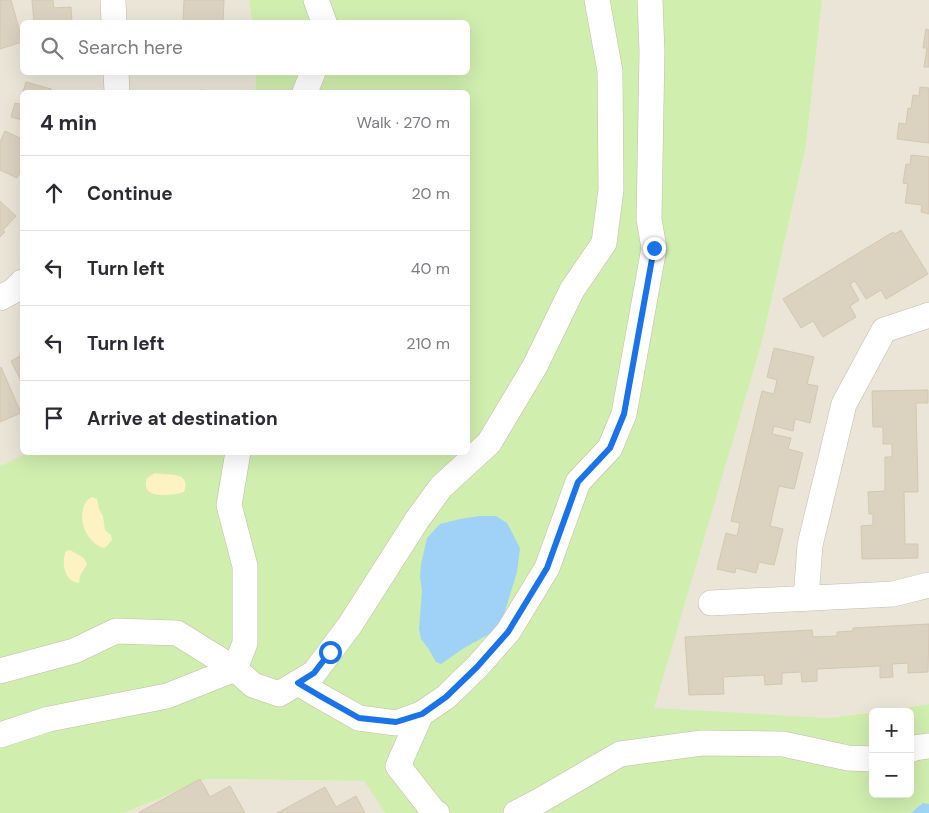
<!DOCTYPE html>
<meta charset="utf-8">
<style>
body{margin:0;font-family:"DM Sans",sans-serif;background:#f7f7f7;color:#2b2b33}
.controls{position:absolute;right:15px;bottom:15px;display:grid;overflow:hidden;border-radius:8px;box-shadow:0 5px 20px #0002}
.controls button{width:45px;height:45px;display:grid;place-items:center;padding:0;border:0;border-bottom:1px solid #e1e1e2;background:#fff;color:#2b2b33;font:25px sans-serif}
.stop{position:absolute;width:15px;height:15px;margin:-11px;border:4px solid #1a73e8;border-radius:50%;background:#fff}
.stop.end{background:#1a73e8;border-color:#fff;box-shadow:0 1px 5px #0008}
.list{margin:0;padding:0;list-style:none}
h2{display:flex;justify-content:space-between;align-items:center;height:65px;margin:0;padding:0 20px;font-size:21px}
h2 small{font-size:16px;font-weight:400;color:#7c7c81}
.list li{display:grid;grid-template-columns:32px 1fr auto;gap:15px;align-items:center;box-sizing:border-box;height:75px;padding:0 20px;border-top:1px solid #e1e1e2}
.list b{display:block;font-size:19px;white-space:nowrap}
.list em{font-size:16px;font-style:normal;color:#7c7c81}
.icon{flex:none;width:28px;height:28px;fill:none;stroke:currentColor;stroke-width:2;stroke-linecap:round;stroke-linejoin:round}
.map{position:relative;flex:none;width:929px;height:813px;overflow:hidden}
.search{position:absolute;background:#fff;box-shadow:0 5px 20px #0002;left:20px;top:20px;width:450px;height:55px;display:flex;align-items:center;gap:12px;box-sizing:border-box;padding:0 18px;border-radius:8px;color:#7c7c81;font-size:19px}
.panel{position:absolute;background:#fff;box-shadow:0 5px 20px #0002;left:20px;top:90px;width:450px;height:365px;border-radius:8px}
.map>svg:first-child{display:block}
</style>
<div class="map">
<svg width="929" height="813" viewBox="0 0 929 813">
<rect width="100%" height="100%" fill="#f6f2e9"/>
<g fill="#eae5d7">
<path d="M0,0H249L252,22H22V72L256,73L255,92H22V452L30,453L0,466Z"/>
<path d="M822,0H929V704L828,718L653,709L762,342L806,146Z"/>
<path d="M207,779L364,781L385,813H124Z"/>
</g>
<path fill="#d0eeae" d="M249,0H822L806,146L762,342L654,708L828,718L873,712V794H910V712H875L929,704V813H385L364,781L207,779L124,813H0V466L30,452H468V92H255L256,73L468,72V22H252Z"/>
<g fill="#fdf2c2">
<path d="M155,473C166,476 192,470 184,492C171,496 139,500 147,478Z"/>
<path d="M92,497L97,499L99,509L103,516L105,530L111,535L112,540L106,547L103,548C88,542 79,525 83,509C85,503 86,500 92,497Z"/>
<path d="M70,550L84,558L87,564L80,576L79,583C64,582 61,562 66,551Z"/>
</g>
<g fill="#a0d2f8">
<path d="M479,516H496L507,523L520,548L517,572L505,611L500,622L493,632L464,648L441,664L436,662L428,648L421,639L419,629L422,591L420,577L421,564L427,538L440,524L460,519Z"/>
<path d="M923,803L929,804V813H911Z"/>
</g>
<g fill="#dcd2c0" stroke="#d5c7b0">
<path d="M0,0H11L22,39V42L0,49Z"/>
<path d="M32,0H53L54,8L71,7L72,22H34Z"/>
<path d="M184,0H224L223,22H183Z"/>
<path d="M926,29L929,30V67H924L927,48H923Z"/>
<path d="M26,82L51,89L50,92H23Z"/>
<path d="M920,87L929,88V143L897,139L899,123L906,124L908,108L911,109L913,95L919,96Z"/>
<path d="M200,90L216,92H199Z"/>
<path d="M22,95V120L11,117L15,103L20,104Z"/>
<path d="M5,131L22,139V167L17,178L0,170V142Z"/>
<path d="M911,155L929,157V214L921,212L922,205L905,203L908,184L903,183L906,164L910,165Z"/>
<path d="M0,201L16,216L3,230L5,232L0,237Z"/>
<path d="M901,230L928,274L886,299L881,290L866,299L855,281L850,284L859,300L850,306L856,317L823,337L813,321L801,328L783,299L893,232L895,234Z"/>
<path d="M774,348L814,357L807,384L818,386L810,423L795,419L793,431L774,426L772,434L791,438L788,449L803,453L794,489L779,486L770,526L783,529L774,565L759,562L756,573L736,568L735,573L717,569L726,533L737,536L740,523L731,521L762,391L774,394L777,380L767,377Z"/>
<path d="M22,355V383L11,361Z"/>
<path d="M1,367L21,413L0,422V368Z"/>
<path d="M928,390V403H916L918,492H904L905,544H918V558L862,559L861,526L873,525V514H869L868,492L885,491V457H892V444H883V427H873L872,391Z"/>
<path d="M929,624L928,672L908,673V663L892,664L893,677L880,678V666L817,669V681L802,682L801,672L782,673V684L765,685L764,675L723,677L724,694L689,695L685,637L812,630L813,637L837,636V632L853,631V628Z"/>
<path d="M200,779L210,797L230,786L245,813H138Z"/>
<path d="M325,787L336,807L356,796L365,813H277Z"/>
</g>
<g fill="none" stroke-linecap="round" stroke-linejoin="round">
<defs>
<g id="minor">
<path d="M113,0L114,22"/>
<path d="M316,0L324,22"/>
<path d="M116,72L117,92"/>
<path d="M305,92L313,72"/>
<path d="M0,298L13,291L22,282"/>
<path d="M806,598L810,545L844,404L884,330L929,315"/>
<path d="M711,603L893,594L929,585"/>
<path d="M0,671L74,651L116,631L177,633L235,669L253,685L279,694L314,673L350,625L417,520L441,487L489,443L535,366L572,290L604,243L611,190L610,71L597,0"/>
<path d="M298,683L320,696L359,718L396,723L421,714"/>
<path d="M0,735L49,719L167,696L235,669L245,643V566L229,505L238,452"/>
<path d="M910,750L914,748L929,746"/>
<path d="M437,813L434,812L398,766L421,714L446,697L477,667L508,632L547,568L578,482L610,448L624,414L654,248L649,219L652,52L650,0"/>
<path d="M516,813L541,800L620,754L702,743L783,744L848,758L873,759"/>
</g>
</defs>
<use href="#minor" stroke="#c3bbaa" stroke-width="26"/>
<use href="#minor" stroke="#fff" stroke-width="25"/>
</g>
<g fill="none" stroke-linecap="round" stroke-linejoin="round">
<path stroke="#1a73e8" stroke-width="6" d="M330,652L314,673L298,683L320,696L359,718L396,722L422,714L446,697L477,667L508,632L547,568L578,482L610,448L624,414L654,248"/>
</g>
</svg>
<div class="controls">
<button>+</button>
<button>−</button>
</div>
<div class="stop" style="left:330px;top:652px"></div>
<div class="stop end" style="left:654px;top:248px"></div>
<div class="search"><svg class="icon" aria-label="search" viewBox="0 0 24 24"><circle cx="10" cy="10" r="6"/><path d="M15 15l6 6"/></svg>Search here</div>
<section class="panel">
<h2>4 min<small>Walk · 270 m</small></h2>
<ul class="list">
<li><svg class="icon" aria-label="ahead" viewBox="0 0 24 24"><path d="M12 20V5M6 11l6-6 6 6"/></svg><div><b>Continue</b></div><em>20 m</em></li>
<li><svg class="icon" aria-label="left" viewBox="0 0 24 24"><path d="M17 20v-9H6M10 6l-5 5 5 5"/></svg><div><b>Turn left</b></div><em>40 m</em></li>
<li><svg class="icon" aria-label="left" viewBox="0 0 24 24"><path d="M17 20v-9H6M10 6l-5 5 5 5"/></svg><div><b>Turn left</b></div><em>210 m</em></li>
<li><svg class="icon" aria-label="arrive" viewBox="0 0 24 24"><path d="M6 21V4h12l-3 4 3 4H6"/></svg><div><b>Arrive at destination</b></div></li>
</ul>
</section>
</div>
